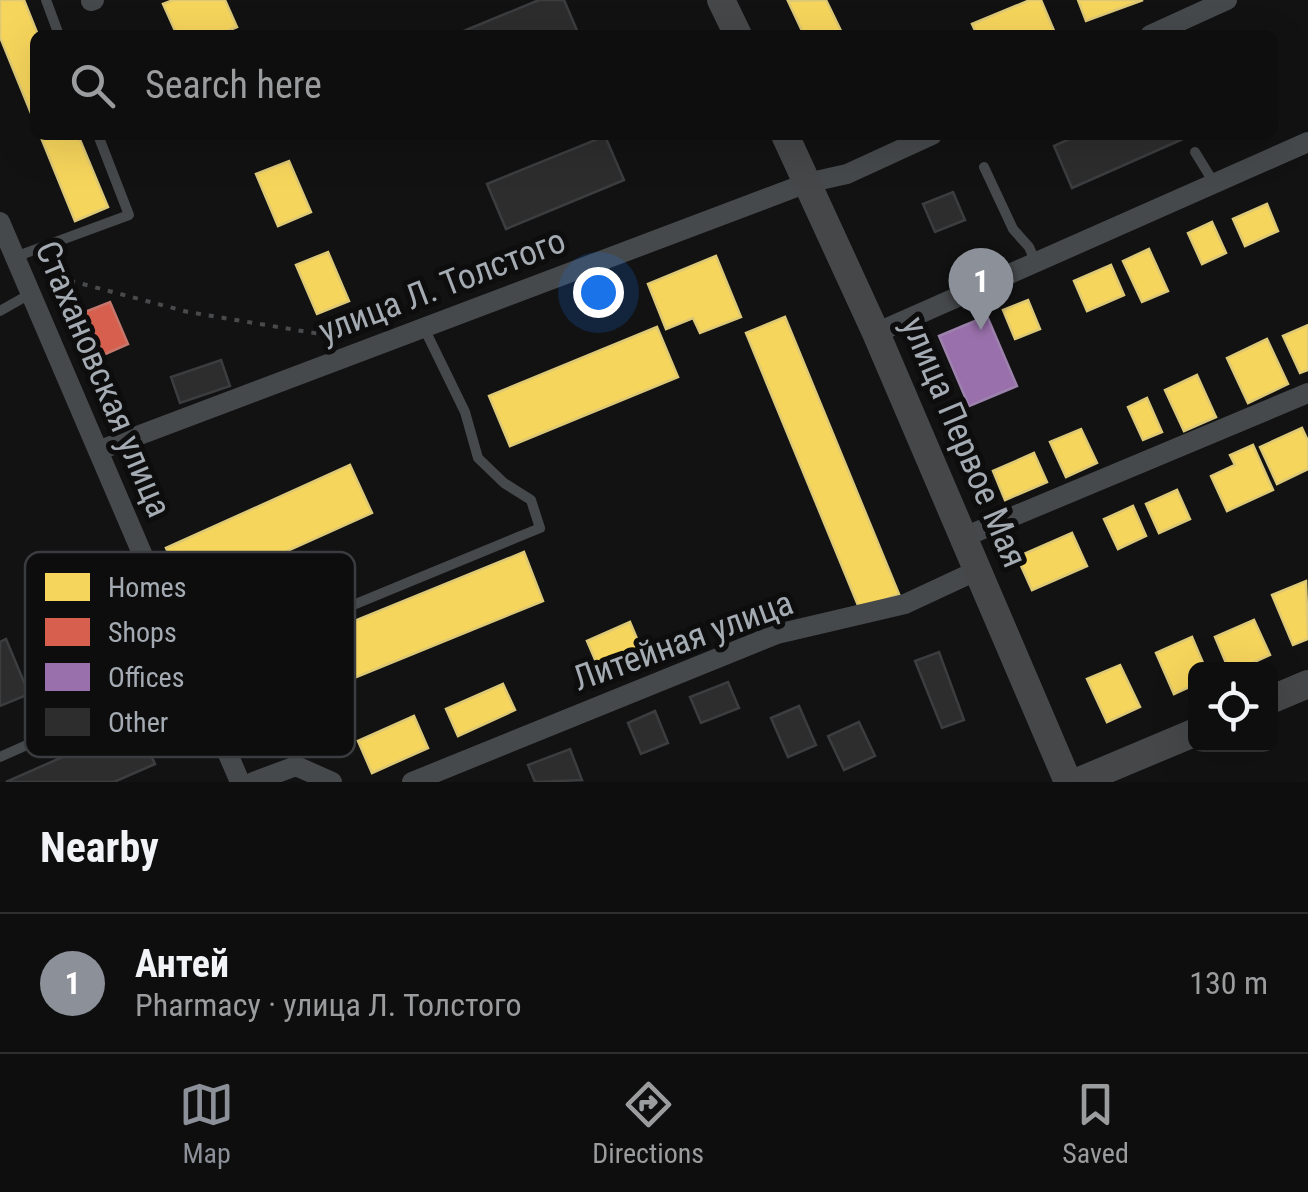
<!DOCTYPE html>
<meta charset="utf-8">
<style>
body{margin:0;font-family:"Roboto Condensed",sans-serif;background:#1c1c1c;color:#f1f3f6}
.controls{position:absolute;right:30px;bottom:30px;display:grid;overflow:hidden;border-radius:15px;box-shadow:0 10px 40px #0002}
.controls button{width:90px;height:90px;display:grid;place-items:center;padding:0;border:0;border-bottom:2px solid #2e2e2e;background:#0e0e0e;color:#f1f3f6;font:50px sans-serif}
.you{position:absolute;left:598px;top:292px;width:35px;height:35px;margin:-25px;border:8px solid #fff;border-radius:50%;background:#1a73e8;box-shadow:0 0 0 15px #1a73e833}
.badge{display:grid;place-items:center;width:65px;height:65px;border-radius:50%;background:#8c9099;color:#fff;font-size:32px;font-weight:700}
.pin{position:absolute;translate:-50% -82px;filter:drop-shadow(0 2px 5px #0008)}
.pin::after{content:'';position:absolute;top:52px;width:35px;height:30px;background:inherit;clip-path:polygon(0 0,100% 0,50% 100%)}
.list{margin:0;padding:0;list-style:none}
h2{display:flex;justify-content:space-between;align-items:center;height:130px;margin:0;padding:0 40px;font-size:42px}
h2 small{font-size:32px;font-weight:400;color:#9b9c9e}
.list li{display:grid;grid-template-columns:65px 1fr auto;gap:30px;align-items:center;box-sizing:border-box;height:140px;padding:0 40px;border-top:2px solid #2e2e2e}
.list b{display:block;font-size:38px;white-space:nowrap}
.list p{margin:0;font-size:32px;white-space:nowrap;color:#9b9c9e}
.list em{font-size:32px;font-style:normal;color:#9b9c9e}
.icon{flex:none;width:55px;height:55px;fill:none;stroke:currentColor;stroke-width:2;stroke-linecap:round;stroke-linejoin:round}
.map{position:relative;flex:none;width:1308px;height:782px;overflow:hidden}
.search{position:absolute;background:#0e0e0e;box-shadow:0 10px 40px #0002;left:30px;right:30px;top:30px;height:110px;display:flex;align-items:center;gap:25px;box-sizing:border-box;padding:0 35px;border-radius:15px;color:#9b9c9e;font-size:38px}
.sheet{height:270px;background:#0e0e0e}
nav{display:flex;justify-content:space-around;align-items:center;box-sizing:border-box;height:140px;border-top:2px solid #2e2e2e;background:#0e0e0e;font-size:28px;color:#9b9c9e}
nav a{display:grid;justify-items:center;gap:5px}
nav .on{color:#8c9099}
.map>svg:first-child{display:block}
</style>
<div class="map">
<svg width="1308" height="782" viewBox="0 0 1308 782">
<rect width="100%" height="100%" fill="#121213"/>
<g fill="#f6d55c" stroke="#ddc876" stroke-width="2.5">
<path d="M0,0H24L38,35H35V123L0,37Z"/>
<path d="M173,0H225L237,27L218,35H177L163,4Z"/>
<path d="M826,0L843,35H804L788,1Z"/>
<path d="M1030,0H1041L1055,33L977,35L972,24Z"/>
<path d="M1078,0H1143L1086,21Z"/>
<path d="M40,135H78L108,207L75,221Z"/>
<path d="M289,161L311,212L278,226L256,174Z"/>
<path d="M1267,204L1278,231L1245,246L1233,219Z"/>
<path d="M1212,222L1226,253L1202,264L1188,233Z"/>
<path d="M1149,249L1168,291L1142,302L1123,261Z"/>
<path d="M328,252L349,301L317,314L296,265Z"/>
<path d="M716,256L741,317L700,333L693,318L666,329L648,284Z"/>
<path d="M1111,265L1124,295L1087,311L1074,281Z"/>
<path d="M1028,300L1040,329L1015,339L1003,310Z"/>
<path d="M785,317L899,594L860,610L746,333Z"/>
<path d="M1308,325V370L1300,373L1283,336Z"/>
<path d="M657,327L678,377L510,446L489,396Z"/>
<path d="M1267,339L1288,384L1248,403L1227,358Z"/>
<path d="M1197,375L1216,417L1184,431L1165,390Z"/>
<path d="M1147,398L1162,432L1143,440L1128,407Z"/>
<path d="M1302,428L1308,441V469L1277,484L1260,447Z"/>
<path d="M1081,429L1097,463L1066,477L1050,442Z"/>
<path d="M1253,445L1273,490L1227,511L1211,476L1235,465L1230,455Z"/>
<path d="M1034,453L1047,482L1005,500L993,471Z"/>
<path d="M350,465L372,513L187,596L166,548Z"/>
<path d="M1177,490L1190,519L1159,533L1146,504Z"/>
<path d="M1133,506L1146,536L1118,549L1104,519Z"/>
<path d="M1072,533L1087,566L1032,590L1017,557Z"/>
<path d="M524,552L543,601L263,715L244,666Z"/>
<path d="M1306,581L1308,639L1293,645L1272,595Z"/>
<path d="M1254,620L1270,655L1237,670H1229L1215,637Z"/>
<path d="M630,622L646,660L603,678L587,641Z"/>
<path d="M1192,637L1206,670H1196V684L1174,694L1156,653Z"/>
<path d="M1120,665L1140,707L1107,722L1087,679Z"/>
<path d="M503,684L515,710L458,736L446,709Z"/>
<path d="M414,716L428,748L372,773L358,741Z"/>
</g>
<path fill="#d6604d" stroke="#c7766b" stroke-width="2.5" d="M110,302L128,344L103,355L85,312Z"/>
<path fill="#9970ab" stroke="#9c82ad" stroke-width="2.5" d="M987,316L1017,386L969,406L939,336Z"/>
<g fill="#2d2d2e" stroke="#3b3d3f" stroke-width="2.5">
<path d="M539,0H564L579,35H454Z"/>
<path d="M1078,135H1192L1072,188L1054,146Z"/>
<path d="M605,136L624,180L506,229L487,184Z"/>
<path d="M953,192L965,220L935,232L923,204Z"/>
<path d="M221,360L230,386L180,403L171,377Z"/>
<path d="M6,639L29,694L0,706V642Z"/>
<path d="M939,652L964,720L942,728L915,661Z"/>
<path d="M728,682L739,708L701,723L690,697Z"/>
<path d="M799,706L816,745L788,757L771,718Z"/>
<path d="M655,711L668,743L641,754L628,723Z"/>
<path d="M859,722L875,756L844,770L828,736Z"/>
<path d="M137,724L155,764L114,782H6Z"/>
<path d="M570,749L582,780L535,782L528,765Z"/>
</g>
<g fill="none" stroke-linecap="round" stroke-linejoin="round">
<path stroke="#484a4c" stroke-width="4" stroke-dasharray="5 8" stroke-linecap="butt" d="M45,274L188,312L338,337"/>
<g stroke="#46494b" stroke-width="10">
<path d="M46,0L59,35"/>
<path d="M1195,152L1214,183"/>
<path d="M984,167L1013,229L1029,247L1036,263"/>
<path d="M15,257L129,215L98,135"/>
<path d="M0,311L30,294"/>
<path d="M0,757L193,671L540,528L531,500L504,483L478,458L465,412L424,328"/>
</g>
<g stroke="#46494b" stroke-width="20">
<path d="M91,1L94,0"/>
<path d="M1150,35L1227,0"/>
<path d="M0,222L240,782"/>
<path d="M876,333L1308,142"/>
<path d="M100,450L807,183L847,174L932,135"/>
<path d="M964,537L1308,393"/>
<path d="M253,782L296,766L332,782"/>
<path d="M412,782L777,634L905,604L978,570"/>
</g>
<g stroke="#454749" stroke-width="28">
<path d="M721,0L738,35"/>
<path d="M785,135L876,333L1068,782"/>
<path d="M1270,700L1308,684"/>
<path d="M1077,782L1196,732"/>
</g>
</g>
<g text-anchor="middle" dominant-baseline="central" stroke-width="10" stroke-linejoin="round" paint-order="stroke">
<g font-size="35" fill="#a4abb2" stroke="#0d0d0e">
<text transform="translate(442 286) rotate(-21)">улица Л. Толстого</text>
<text transform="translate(103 379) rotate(67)">Стахановская улица</text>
<text transform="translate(964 442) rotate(67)">улица Первое Мая</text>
<text transform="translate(683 641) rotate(-20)">Литейная улица</text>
</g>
</g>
<rect x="25" y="552" width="330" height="205" rx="15" fill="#0d0d0e" stroke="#3a3c3f" stroke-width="2.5"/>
<rect x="45" y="573" width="45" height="28" fill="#f6d55c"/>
<rect x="45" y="618" width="45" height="28" fill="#d6604d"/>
<rect x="45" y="663" width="45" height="28" fill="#9970ab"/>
<rect x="45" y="708" width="45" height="28" fill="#2d2d2e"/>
<g font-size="28" fill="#a4abb2">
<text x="108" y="597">Homes</text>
<text x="108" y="642">Shops</text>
<text x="108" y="687">Offices</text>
<text x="108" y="732">Other</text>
</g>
</svg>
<div class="controls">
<button><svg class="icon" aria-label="locate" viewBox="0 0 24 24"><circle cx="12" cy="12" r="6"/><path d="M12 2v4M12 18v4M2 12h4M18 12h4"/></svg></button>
</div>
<div class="you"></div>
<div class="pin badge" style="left:981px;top:330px">1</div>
<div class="search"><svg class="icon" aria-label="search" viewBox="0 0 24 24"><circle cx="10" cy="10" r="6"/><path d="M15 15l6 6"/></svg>Search here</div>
</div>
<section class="sheet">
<h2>Nearby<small></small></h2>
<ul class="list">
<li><span class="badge">1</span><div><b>Антей</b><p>Pharmacy · улица Л. Толстого</p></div><em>130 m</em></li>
</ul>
</section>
<nav>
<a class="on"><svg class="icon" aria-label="map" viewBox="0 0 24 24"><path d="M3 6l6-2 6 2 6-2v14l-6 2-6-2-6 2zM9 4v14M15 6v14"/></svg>Map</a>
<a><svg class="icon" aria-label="directions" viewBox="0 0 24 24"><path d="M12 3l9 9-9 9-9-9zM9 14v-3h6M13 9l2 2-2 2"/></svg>Directions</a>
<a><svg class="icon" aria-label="saved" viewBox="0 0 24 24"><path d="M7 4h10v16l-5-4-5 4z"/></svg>Saved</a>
</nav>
